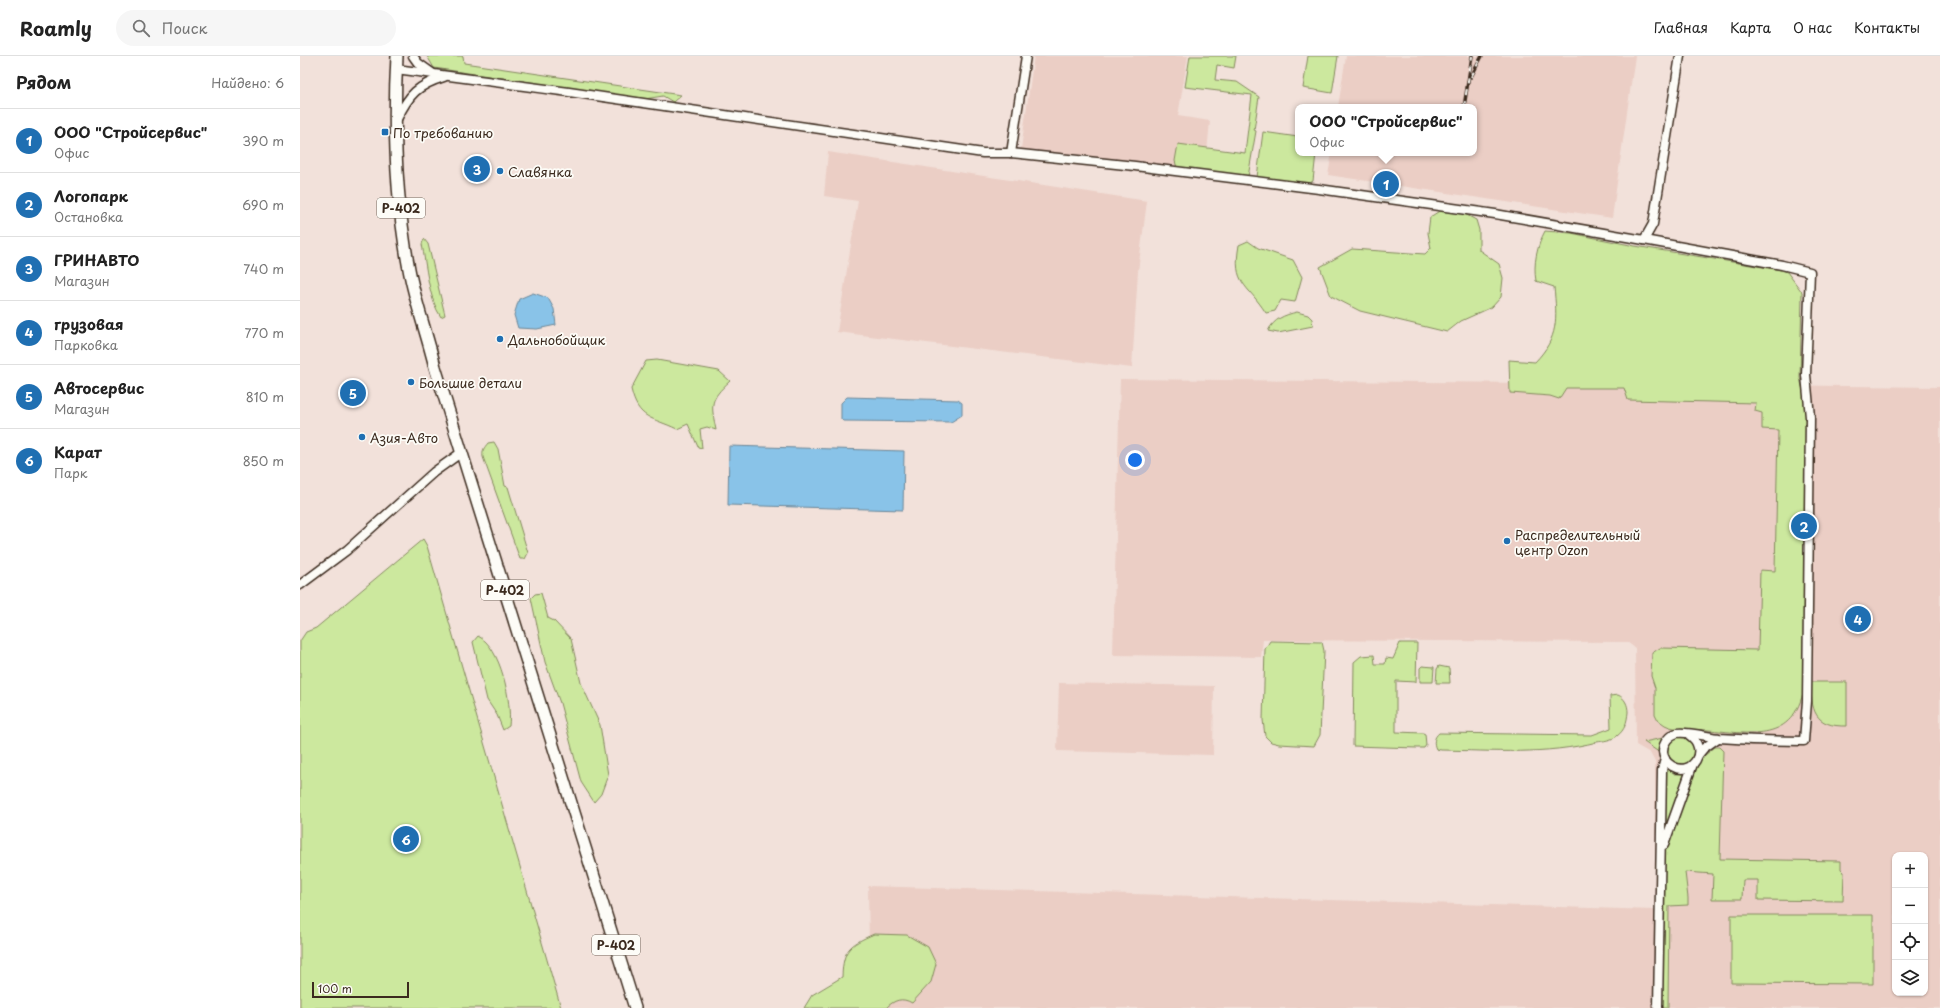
<!DOCTYPE html>
<html lang="ru">
<meta charset="utf-8">
<style>
body{margin:0;font-family:"Playpen Sans",sans-serif;background:#f6f6f6;color:#222}
.controls{position:absolute;right:12px;bottom:12px;display:grid;overflow:hidden;border-radius:8px;box-shadow:0 1px 3px #0004}
.controls button{width:36px;height:36px;display:grid;place-items:center;padding:0;border:0;border-bottom:1px solid #e0e0e0;background:#fff;color:#222;font:20px sans-serif}
.scale{position:absolute;left:12px;bottom:10px;width:97px;box-sizing:border-box;padding-left:4px;border:2px solid #3b2a1e;border-top:0;font-size:11px;line-height:14px;white-space:nowrap;color:#3b2a1e;-webkit-text-stroke:3px #fdfcf7;paint-order:stroke}
.you{position:absolute;left:835px;top:404px;width:14px;height:14px;margin:-10px;border:3px solid #fff;border-radius:50%;background:#1a73e8;box-shadow:0 0 0 6px #1a73e833}
.badge{display:grid;place-items:center;width:26px;height:26px;border-radius:50%;background:#1f6fb2;color:#fff;font-size:13px;font-weight:700}
.pin{position:absolute;translate:-50% -50%;border:2px solid #fff;box-shadow:0 1px 4px #0006}
.popup{position:absolute;left:995px;top:48px;width:182px;height:52px;box-sizing:border-box;display:grid;place-content:center;border-radius:8px;background:#fff;filter:drop-shadow(0 1px 3px #0005);font-size:13px;white-space:nowrap;color:#767676}
.popup b{font-size:15px;color:#222}
.popup::after{content:'';position:absolute;left:50%;top:100%;margin-left:-8px;border:8px solid transparent;border-top-color:#fff}
.list{margin:0;padding:0;list-style:none}
h2{display:flex;justify-content:space-between;align-items:center;height:52px;margin:0;padding:0 16px;font-size:17px}
h2 small{font-size:13px;font-weight:400;color:#767676}
.list li{display:grid;grid-template-columns:26px 1fr auto;gap:12px;align-items:center;box-sizing:border-box;height:64px;padding:0 16px;border-top:1px solid #e0e0e0}
.list b{display:block;font-size:15px;white-space:nowrap}
.list p{margin:0;font-size:13px;white-space:nowrap;color:#767676}
.list em{font-size:13px;font-style:normal;color:#767676}
.icon{flex:none;width:22px;height:22px;fill:none;stroke:currentColor;stroke-width:2;stroke-linecap:round;stroke-linejoin:round}
.map{position:relative;flex:none;width:1640px;height:952px;overflow:hidden}
header{display:flex;align-items:center;gap:24px;box-sizing:border-box;height:56px;padding:0 20px;background:#fff;border-bottom:1px solid #e0e0e0}
header strong{font-size:19px}
nav{display:flex;gap:22px;margin-inline-start:auto;font-size:14px}
.search{width:280px;height:36px;background:#f6f6f6;display:flex;align-items:center;gap:10px;box-sizing:border-box;padding:0 14px;border-radius:22px;color:#767676;font-size:15px}
main{display:flex}
aside{flex:1;background:#fff}
.map>svg:first-child{display:block}
</style>
<header>
<strong>Roamly</strong>
<div class="search"><svg class="icon" aria-label="search" viewBox="0 0 24 24"><circle cx="10" cy="10" r="6"/><path d="M15 15l6 6"/></svg>Поиск</div>
<nav><a>Главная</a><a>Карта</a><a>О нас</a><a>Контакты</a></nav>
</header>
<main>
<aside>
<h2>Рядом<small>Найдено: 6</small></h2>
<ul class="list">
<li><span class="badge">1</span><div><b>ООО &quot;Стройсервис&quot;</b><p>Офис</p></div><em>390 m</em></li>
<li><span class="badge">2</span><div><b>Логопарк</b><p>Остановка</p></div><em>690 m</em></li>
<li><span class="badge">3</span><div><b>ГРИНАВТО</b><p>Магазин</p></div><em>740 m</em></li>
<li><span class="badge">4</span><div><b>грузовая</b><p>Парковка</p></div><em>770 m</em></li>
<li><span class="badge">5</span><div><b>Автосервис</b><p>Магазин</p></div><em>810 m</em></li>
<li><span class="badge">6</span><div><b>Карат</b><p>Парк</p></div><em>850 m</em></li>
</ul>
</aside>
<div class="map">
<svg width="1640" height="952" viewBox="0 0 1640 952">
<rect width="100%" height="100%" fill="#f2e1da"/>
<filter id="ink" filterUnits="userSpaceOnUse"><feTurbulence type="fractalNoise" baseFrequency=".025" numOctaves="2"/><feDisplacementMap in="SourceGraphic" scale="8" xChannelSelector="R" yChannelSelector="G"/><feConvolveMatrix kernelMatrix="1 2 1 2 8 2 1 2 1" color-interpolation-filters="sRGB"/></filter>
<g filter="url(#ink)">
<g fill="#ebcec5" fill-rule="evenodd">
<path d="M734,0H888L878,60L910,65L905,117L721,93Z"/>
<path d="M1046,0H1335L1312,162L1028,119L1032,97H1174V51H1038Z"/>
<path d="M528,96L847,145L838,215L832,312L537,276L558,145L524,140Z"/>
<path d="M820,323L1640,331V952H570L568,830L1355,854V706L1350,697L1336,689L1335,592L1327,586L963,584L961,601L813,599ZM1595,799H1625V937H1595Z"/>
<path d="M759,627L914,630L913,699L757,695Z"/>
</g>
<g fill="#cce89e" stroke="#84895e">
<path d="M127,0H163L164,7L381,39L373,46L363,40L345,43L134,12Z"/>
<path d="M890,0H936L934,12L917,9L915,24L937,26L959,41L954,74L956,75L948,121L877,112L875,105L878,88L945,97L952,39L885,31Z"/>
<path d="M1008,0H1038L1032,37L1003,32Z"/>
<path d="M963,76L998,81V97H1016L1013,125L1007,129L957,121Z"/>
<path d="M1141,154L1163,157L1176,164L1179,174V194L1199,208L1203,222L1201,241L1192,251L1161,265L1147,276L1060,255L1031,240L1020,211L1052,193L1125,198L1131,192L1128,177L1130,161Z"/>
<path d="M1245,175L1271,177L1335,190L1481,214L1487,216L1502,236L1500,322L1506,347V367L1503,637C1490,688 1448,677 1408,674C1395,673 1376,675 1365,669L1358,664L1355,658V632L1351,620L1352,597L1360,592L1458,594L1460,514L1475,515L1478,374L1462,373V357L1455,355L1456,347L1328,344L1324,332H1266L1259,343L1250,340L1210,337L1209,304L1235,306C1259,281 1257,263 1254,231L1236,225C1233,208 1237,190 1245,175Z"/>
<path d="M124,183L128,188L145,259L141,261C129,244 126,209 122,188Z"/>
<path d="M948,185L958,192L993,204L1002,221L995,246L981,244L975,255L966,257C947,227 932,229 939,189Z"/>
<path d="M997,256L1008,259L1012,263L1013,270L978,277L968,275C974,263 984,259 997,256Z"/>
<path d="M357,304L419,315L430,325C409,344 411,348 416,374L407,371L400,373L402,392L398,391L388,368L377,373C352,361 338,364 331,333L346,305Z"/>
<path d="M194,386L198,393L205,430L208,431L228,497L225,503H220L183,401C182,394 184,392 188,387Z"/>
<path d="M123,483L127,490L261,952H0V585L6,576L16,572Z"/>
<path d="M241,537L248,562L254,565L271,583L281,627L300,669L308,719L301,738L294,746L281,726L260,647L245,606L231,542L235,538Z"/>
<path d="M178,580C201,591 212,646 209,670L203,674L197,659L187,644L173,586Z"/>
<path d="M970,585L1022,586L1024,595L1020,679L1014,690L979,688L971,686L965,680L963,664L965,593Z"/>
<path d="M1100,587H1117L1116,626L1096,625V676L1123,677L1125,678L1126,689L1124,692H1117L1053,690L1054,606L1061,600L1074,599L1075,608H1085L1086,602L1093,603Z"/>
<path d="M1122,610L1134,611L1133,626H1120V612Z"/>
<path d="M1139,610L1149,612L1150,627H1136L1137,613Z"/>
<path d="M1511,626H1547V670C1514,671 1511,654 1511,626Z"/>
<path d="M1318,639C1325,642 1328,649 1328,656C1327,666 1325,674 1317,680C1312,684 1303,685 1297,686C1246,699 1193,695 1141,694L1136,693C1133,687 1134,681 1139,677L1292,679L1311,672L1310,640Z"/>
<circle cx="1381" cy="694" r="14"/>
<path d="M1363,682L1359,692L1360,697L1344,686Z"/>
<path d="M1415,691H1419L1423,695L1420,803L1541,805V813L1544,816L1543,845L1458,844V824H1443L1442,843H1412L1413,818L1385,816L1388,842V849L1369,850L1368,952H1362L1364,796L1400,703Z"/>
<path d="M1365,711L1375,718L1386,717L1364,777Z"/>
<path d="M1431,859H1573V928L1431,927Z"/>
<path d="M574,878L607,879L628,891L636,908L631,926L612,947C602,941 594,944 586,952H504L512,939L542,921C543,893 549,889 574,878Z"/>
</g>
<g fill="#89c3e8" stroke="#6a8697">
<path d="M233,237L248,242L254,253L256,269L237,273L218,272L214,259L219,243Z"/>
<path d="M547,341L658,344L662,347V359L651,366L543,365L541,363V347Z"/>
<path d="M429,390L604,395L603,454L428,449Z"/>
</g>
<g fill="none" stroke-linecap="round" stroke-linejoin="round">
<defs>
<g id="minor">
<path d="M113,0L118,7L132,17"/>
<path d="M96,13L269,36L683,97H711L835,110L1019,133L1195,158L1344,184L1353,168L1380,0"/>
<path d="M97,63C109,38 118,29 144,21"/>
<path d="M711,97L726,0"/>
<path d="M1344,184L1482,209L1510,216L1506,319L1510,361L1507,645L1504,685C1476,685 1447,684 1419,682C1409,681 1386,675 1377,677C1369,679 1363,687 1363,695C1363,701 1367,707 1372,710C1392,722 1410,693 1389,679"/>
<path d="M0,529L47,494L134,416L162,396"/>
<path d="M1399,698L1404,692L1418,682"/>
<path d="M1364,789L1393,708"/>
<path d="M1358,952L1362,714L1365,703"/>
</g>
<path id="major" d="M97,0C93,70 96,144 109,213C115,246 127,278 135,311L335,952"/>
</defs>
<use href="#minor" stroke="#3b2a1e" stroke-width="11"/>
<use href="#major" stroke="#3b2a1e" stroke-width="14"/>
<use href="#minor" stroke="#fdfcf7" stroke-width="8"/>
<use href="#major" stroke="#fdfcf7" stroke-width="11"/>
<defs>
<g id="rail">
<path d="M1171,21L1182,0"/>
<path d="M1164,51L1172,0"/>
</g>
</defs>
<use href="#rail" stroke="#3b2a1e" stroke-width="3.5"/>
<use href="#rail" stroke="#fdfcf7" stroke-width="2" stroke-dasharray="6" stroke-linecap="butt"/>
</g>
</g>
<g fill="#1f6fb2" stroke="#fdfcf7" stroke-width="1.5">
<rect x="81" y="72" width="8" height="8" rx="2"/>
<circle cx="200" cy="115" r="4"/>
<circle cx="200" cy="283" r="4"/>
<circle cx="111" cy="326" r="4"/>
<circle cx="62" cy="381" r="4"/>
<circle cx="1207" cy="485" r="4"/>
</g>
<g text-anchor="middle" dominant-baseline="central" stroke-width="3.5" stroke-linejoin="round" paint-order="stroke">
<g fill="#fdfcf7" stroke="#75695f" stroke-width="1">
<rect x="77" y="142" width="48" height="20" rx="3"/>
<rect x="181" y="524" width="48" height="20" rx="3"/>
<rect x="292" y="879" width="48" height="20" rx="3"/>
</g>
<g font-size="12" font-weight="bold" fill="#3b2a1e">
<text x="101" y="152">Р-402</text>
<text x="205" y="534">Р-402</text>
<text x="316" y="889">Р-402</text>
</g>
<g font-size="13" fill="#3b2a1e" stroke="#fdfcf7" text-anchor="start">
<text x="93" y="76">По требованию</text>
<text x="208" y="115">Славянка</text>
<text x="208" y="283">Дальнобойщик</text>
<text x="119" y="326">Большие детали</text>
<text x="70" y="381">Азия-Авто</text>
<text x="1215" y="478">Распределительный<tspan x="1215" dy="15">центр Ozon</tspan></text>
</g>
</g>
</svg>
<div class="controls">
<button>+</button>
<button>−</button>
<button><svg class="icon" aria-label="locate" viewBox="0 0 24 24"><circle cx="12" cy="12" r="6"/><path d="M12 2v4M12 18v4M2 12h4M18 12h4"/></svg></button>
<button><svg class="icon" aria-label="layers" viewBox="0 0 24 24"><path d="M12 4l9 5-9 5-9-5zM3 14l9 5 9-5"/></svg></button>
</div>
<div class="scale">100 m</div>
<div class="you"></div>
<div class="pin badge" style="left:1086px;top:128px">1</div>
<div class="popup"><b>ООО &quot;Стройсервис&quot;</b>Офис</div>
<div class="pin badge" style="left:1504px;top:470px">2</div>
<div class="pin badge" style="left:177px;top:113px">3</div>
<div class="pin badge" style="left:1558px;top:563px">4</div>
<div class="pin badge" style="left:53px;top:337px">5</div>
<div class="pin badge" style="left:106px;top:783px">6</div>
</div>
</main>
